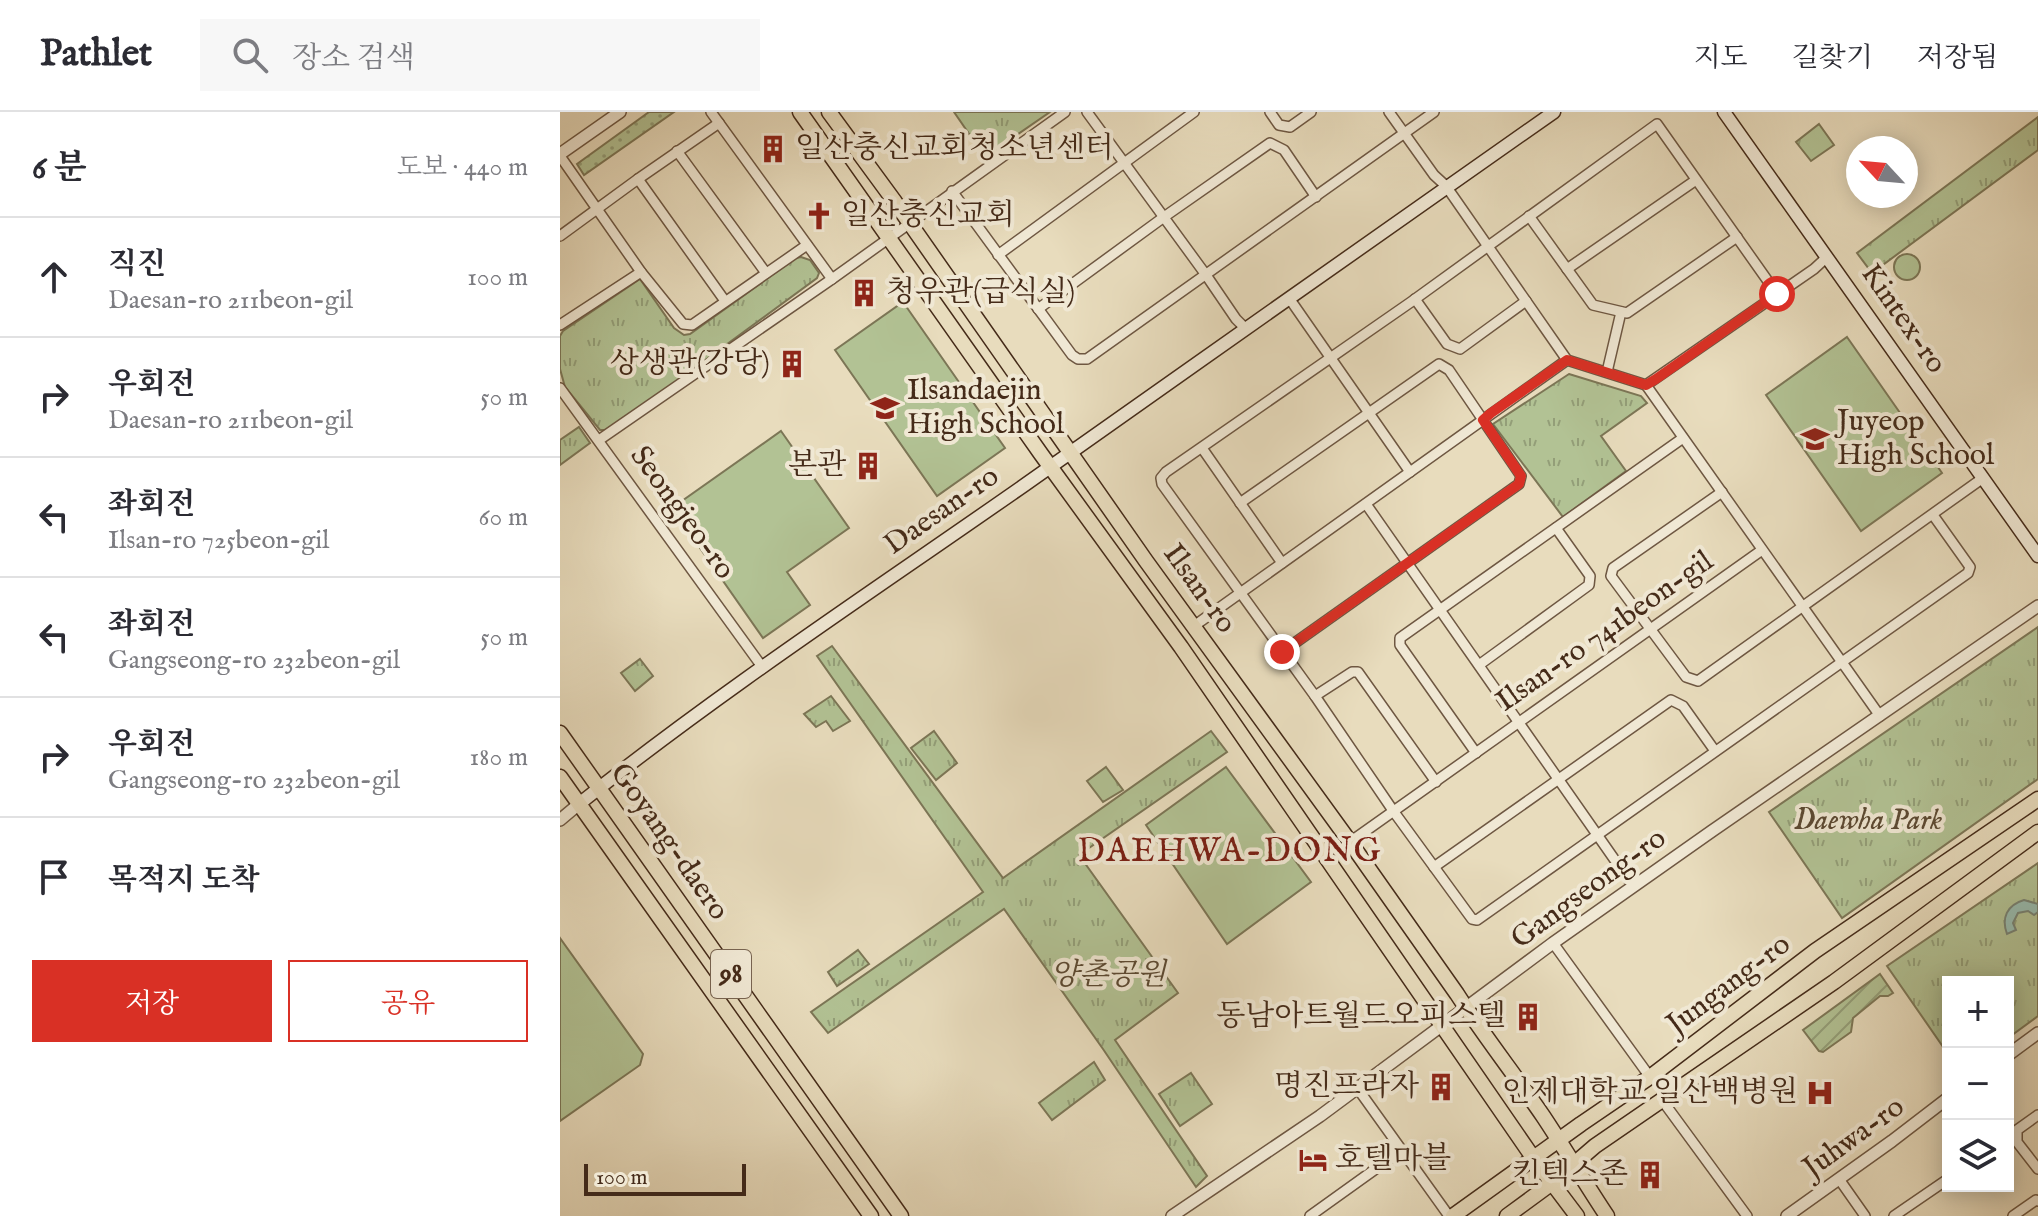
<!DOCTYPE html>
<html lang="ko">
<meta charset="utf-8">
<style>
body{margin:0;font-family:"IM FELL English","Noto Serif KR",serif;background:#f7f7f7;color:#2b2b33}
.controls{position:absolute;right:24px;bottom:24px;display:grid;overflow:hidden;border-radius:0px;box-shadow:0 4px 20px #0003}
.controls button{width:72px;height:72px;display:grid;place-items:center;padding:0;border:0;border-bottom:2px solid #e1e1e2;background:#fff;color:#2b2b33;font:40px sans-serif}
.compass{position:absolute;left:1286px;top:24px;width:72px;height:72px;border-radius:50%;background:#fff;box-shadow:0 4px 20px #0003;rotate:296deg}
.scale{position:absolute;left:24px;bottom:20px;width:162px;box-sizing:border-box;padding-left:8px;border:4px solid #452b19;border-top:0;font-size:22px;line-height:28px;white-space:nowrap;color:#452b19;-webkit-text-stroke:6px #f0e8d4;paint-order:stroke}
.stop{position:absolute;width:24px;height:24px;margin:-18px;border:6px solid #d93025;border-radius:50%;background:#fff}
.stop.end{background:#d93025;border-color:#fff;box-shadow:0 2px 8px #0008}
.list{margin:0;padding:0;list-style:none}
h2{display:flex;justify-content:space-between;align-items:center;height:104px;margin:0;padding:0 32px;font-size:34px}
h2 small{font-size:26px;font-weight:400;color:#7c7c81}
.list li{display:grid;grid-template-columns:52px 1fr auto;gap:24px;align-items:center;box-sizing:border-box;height:120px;padding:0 32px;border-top:2px solid #e1e1e2}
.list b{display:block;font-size:30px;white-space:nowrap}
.list p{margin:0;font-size:26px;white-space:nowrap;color:#7c7c81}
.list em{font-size:26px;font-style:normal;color:#7c7c81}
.actions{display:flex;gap:16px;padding:24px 32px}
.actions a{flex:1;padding:18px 0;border:2px solid #d93025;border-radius:0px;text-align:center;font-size:28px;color:#d93025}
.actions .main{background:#d93025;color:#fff}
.icon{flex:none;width:44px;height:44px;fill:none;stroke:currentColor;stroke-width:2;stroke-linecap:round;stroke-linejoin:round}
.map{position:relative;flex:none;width:1478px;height:1104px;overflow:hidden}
header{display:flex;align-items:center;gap:48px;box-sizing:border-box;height:112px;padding:0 40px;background:#fff;border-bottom:2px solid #e1e1e2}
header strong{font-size:38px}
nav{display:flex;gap:44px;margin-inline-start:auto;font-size:28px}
.search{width:560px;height:72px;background:#f7f7f7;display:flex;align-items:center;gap:20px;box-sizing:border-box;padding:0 28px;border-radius:0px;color:#7c7c81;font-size:30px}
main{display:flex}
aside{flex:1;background:#fff}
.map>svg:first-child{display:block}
</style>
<header>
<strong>Pathlet</strong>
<div class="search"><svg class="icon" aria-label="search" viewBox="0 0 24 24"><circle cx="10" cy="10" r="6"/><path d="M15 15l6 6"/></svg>장소 검색</div>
<nav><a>지도</a><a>길찾기</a><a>저장됨</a></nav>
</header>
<main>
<aside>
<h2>6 분<small>도보 · 440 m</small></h2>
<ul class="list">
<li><svg class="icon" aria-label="ahead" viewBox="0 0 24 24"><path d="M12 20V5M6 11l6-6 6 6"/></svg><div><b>직진</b><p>Daesan-ro 211beon-gil</p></div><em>100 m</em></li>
<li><svg class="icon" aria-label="right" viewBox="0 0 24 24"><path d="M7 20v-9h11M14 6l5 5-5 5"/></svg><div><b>우회전</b><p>Daesan-ro 211beon-gil</p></div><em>50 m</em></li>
<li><svg class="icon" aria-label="left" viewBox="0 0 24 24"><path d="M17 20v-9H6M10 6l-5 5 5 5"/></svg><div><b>좌회전</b><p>Ilsan-ro 725beon-gil</p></div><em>60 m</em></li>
<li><svg class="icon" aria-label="left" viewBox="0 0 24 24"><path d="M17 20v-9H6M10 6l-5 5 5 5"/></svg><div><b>좌회전</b><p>Gangseong-ro 232beon-gil</p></div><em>50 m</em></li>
<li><svg class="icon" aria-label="right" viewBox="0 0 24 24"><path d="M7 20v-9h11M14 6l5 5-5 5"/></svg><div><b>우회전</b><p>Gangseong-ro 232beon-gil</p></div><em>180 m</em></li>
<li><svg class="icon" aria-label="arrive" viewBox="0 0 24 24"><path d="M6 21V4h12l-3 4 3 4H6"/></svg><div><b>목적지 도착</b></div></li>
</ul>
<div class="actions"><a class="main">저장</a><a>공유</a></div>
</aside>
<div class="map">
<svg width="1478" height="1104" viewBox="0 0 1478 1104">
<defs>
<pattern id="grass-dots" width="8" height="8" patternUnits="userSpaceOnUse" patternTransform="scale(2)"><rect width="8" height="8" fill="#b2c294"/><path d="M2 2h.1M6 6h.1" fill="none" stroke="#939e78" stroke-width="1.8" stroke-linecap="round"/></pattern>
<pattern id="park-tufts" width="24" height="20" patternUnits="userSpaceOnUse" patternTransform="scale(2)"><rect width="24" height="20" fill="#b2c294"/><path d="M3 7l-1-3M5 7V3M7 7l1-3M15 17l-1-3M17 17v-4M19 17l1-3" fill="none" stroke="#939e78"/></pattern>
<pattern id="garden-furrows" width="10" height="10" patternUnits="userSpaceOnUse" patternTransform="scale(2)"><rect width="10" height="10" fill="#b2c294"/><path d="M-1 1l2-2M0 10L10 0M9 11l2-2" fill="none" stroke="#939e78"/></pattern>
</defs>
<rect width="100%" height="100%" fill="#e8dcbd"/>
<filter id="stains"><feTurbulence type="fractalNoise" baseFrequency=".0025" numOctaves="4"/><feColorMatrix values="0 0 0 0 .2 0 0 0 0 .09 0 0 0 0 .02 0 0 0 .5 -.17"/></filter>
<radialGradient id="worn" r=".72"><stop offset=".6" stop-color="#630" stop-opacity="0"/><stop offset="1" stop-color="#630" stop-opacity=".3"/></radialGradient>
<path fill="url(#grass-dots)" stroke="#7c7656" stroke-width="2" d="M89,0H114L24,63L17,52Z"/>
<g fill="url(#park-tufts)" stroke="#7c7656" stroke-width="2">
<path d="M394,0H490L425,45Z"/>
<path d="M1478,5V38L1312,161L1297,141Z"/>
<path d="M1259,12L1274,33L1251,49L1236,30Z"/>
<circle cx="1347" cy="155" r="13"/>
<path d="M241,145L250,148L259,161L257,166L50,318H40L5,275L0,257V224L3,219L80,167L114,216L124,223L130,222L236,146Z"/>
<path d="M1009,262L1081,284L1087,291L1041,324L1066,359L1003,405L933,312Z"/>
<path d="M19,315L30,331L0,353V328Z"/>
<path d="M1478,515V667L1282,806L1209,700Z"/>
<path d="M272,534L443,766L651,619L667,640L519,743L618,881L555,928L647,1064L636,1075L543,937L444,797L268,921L251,900L423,780L257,544Z"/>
<path d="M80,547L93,564L75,579L61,561Z"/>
<path d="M271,584L290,609L273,619L266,609L256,615L244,602Z"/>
<path d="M374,619L397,651L376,668L351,636Z"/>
<path d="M546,655L563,678L543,690L527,669Z"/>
<path d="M1478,751V904L1448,926V870H1388V942L1327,854Z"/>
<path d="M298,838L309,852L277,874L268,860Z"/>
<path d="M534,950L545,968L492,1008L479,991Z"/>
<path d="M631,961L652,992L620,1014L599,982Z"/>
</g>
<path fill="url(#garden-furrows)" stroke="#7c7656" stroke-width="2" d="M1320,862L1333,881L1328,884H1320L1293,906L1291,920L1263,940L1259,939L1243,918Z"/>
<g fill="#b2c294" stroke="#7c7656" stroke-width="2">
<path d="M343,190L445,336L377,384L275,238Z"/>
<path d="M1287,225L1382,361L1301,419L1206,283Z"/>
<path d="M221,319L289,416L227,460L250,493L203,526L112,396Z"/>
<path d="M666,655L751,770L667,832L586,713Z"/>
<path d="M0,826L83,942L80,953L0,1009Z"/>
</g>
<path fill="#97bcb0" stroke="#768274" stroke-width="2" d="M1464,788L1478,792V800L1474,803L1468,799L1458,801L1453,811L1456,818L1447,822C1441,806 1447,793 1464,788Z"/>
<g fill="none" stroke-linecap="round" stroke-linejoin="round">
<defs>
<g id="minor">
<path d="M151,0L272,167"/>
<path d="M527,0L646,163L676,207L686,217"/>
<path d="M710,0L719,13L730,15L751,0"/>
<path d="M829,0L874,63L886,74L1007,248L1086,273L1254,157L1267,145"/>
<path d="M117,39L206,161"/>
<path d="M0,44L81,160L123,212L132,213L247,133"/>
<path d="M78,67L165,189"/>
<path d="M392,79L512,243L518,247H527L874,0"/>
<path d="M969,104L1033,193L1067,201L1177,125"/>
<path d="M0,124L78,67L159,11"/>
<path d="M438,143L634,0"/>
<path d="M1007,157L1136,68"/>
<path d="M1217,182L1097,12L851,190L606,360L601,366L602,372L755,584L834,700L912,807L917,808L1408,461L1410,455L1373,403"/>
<path d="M729,186L850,360"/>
<path d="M855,187L887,232L900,237L966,189"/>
<path d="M478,197L604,105L710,31L724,38L756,85"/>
<path d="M0,213L81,160"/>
<path d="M1047,260L1061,200"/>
<path d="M1086,273L1320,604"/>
<path d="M0,276L203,556"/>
<path d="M39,328L272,167L505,0"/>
<path d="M642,336L722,451"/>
<path d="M1162,380L1053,456L1051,464L1126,565L1138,569L1423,366"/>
<path d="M680,391L879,252L889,258L961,364L959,372L722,540"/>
<path d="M806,392L1073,774"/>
<path d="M634,514L1007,248"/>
<path d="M919,553L1029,473L1030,464L996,416"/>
<path d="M755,584L792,560H798L876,670"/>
<path d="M916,641L840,533V526L1123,326"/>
<path d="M790,730L1202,438"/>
<path d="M874,755L1111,588L1123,594L1155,639"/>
<path d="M993,831L1090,965"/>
<path d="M798,977L889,1104"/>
<path d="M1102,988L1187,1104"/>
<path d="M1478,1003L1457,1018V1030L1478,1057"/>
<path d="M1279,1067L1305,1104"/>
<path d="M750,1104L842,1038"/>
<path d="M1334,1104L1388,1067"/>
<path d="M1453,1104L1476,1088L1478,1089"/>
</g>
<g id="tertiary">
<path d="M0,42L60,0"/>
<path d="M0,708L19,692"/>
<path d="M1448,943L1478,921"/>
<path d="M612,1104L760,1004L993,831L1152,719L1478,494"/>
<path d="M1227,1104L1332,1029L1388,986"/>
</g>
<g id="secondary">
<path d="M1164,0L1478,444"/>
<path d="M19,692C162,578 316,477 466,372C642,248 817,123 994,0"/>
</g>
<g id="primary">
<path d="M240,0L481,342L621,535L974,1047L1017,1104"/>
<path d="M269,0L335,90L586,449L790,730L897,882C924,924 955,963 983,1004C1005,1037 1025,1071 1047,1104"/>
<path d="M0,621L341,1104"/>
<path d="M0,665L311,1104"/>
<path d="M893,1104L1021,1012L1090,965L1255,839L1478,687"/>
<path d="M947,1104L992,1071L1035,1034L1274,870L1478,720"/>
</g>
</defs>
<use href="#minor" stroke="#6e5742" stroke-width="12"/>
<use href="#tertiary" stroke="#6e5742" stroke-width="14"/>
<use href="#secondary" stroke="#452b19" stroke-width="15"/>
<use href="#primary" stroke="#452b19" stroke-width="17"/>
<use href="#minor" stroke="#f0e8d4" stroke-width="9"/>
<use href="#tertiary" stroke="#f0e8d4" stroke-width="11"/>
<use href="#secondary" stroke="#f0e8d4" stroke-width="12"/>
<use href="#primary" stroke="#e8dcbd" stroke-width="14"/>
</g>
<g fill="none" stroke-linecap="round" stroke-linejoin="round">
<path stroke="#d93025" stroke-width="10" d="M722,540L959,372L961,364L923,308L931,301L1007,248L1086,273L1096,267L1217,182"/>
</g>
<defs>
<symbol id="building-bare" viewBox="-9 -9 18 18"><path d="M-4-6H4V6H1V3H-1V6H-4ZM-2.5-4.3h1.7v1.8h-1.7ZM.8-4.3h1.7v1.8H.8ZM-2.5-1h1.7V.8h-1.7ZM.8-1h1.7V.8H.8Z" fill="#8f2418" stroke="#f0e8d4" stroke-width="2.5" paint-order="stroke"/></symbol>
<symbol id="church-bare" viewBox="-9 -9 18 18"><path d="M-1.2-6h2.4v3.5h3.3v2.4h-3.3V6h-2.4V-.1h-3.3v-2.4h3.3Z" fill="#8f2418" stroke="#f0e8d4" stroke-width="2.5" paint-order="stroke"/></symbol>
<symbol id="school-bare" viewBox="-9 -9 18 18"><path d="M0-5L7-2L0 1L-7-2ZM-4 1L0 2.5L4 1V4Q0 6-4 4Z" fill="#8f2418" stroke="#f0e8d4" stroke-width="2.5" paint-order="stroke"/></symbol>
<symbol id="hospital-bare" viewBox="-9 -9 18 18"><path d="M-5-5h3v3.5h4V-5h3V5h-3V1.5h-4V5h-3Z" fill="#8f2418" stroke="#f0e8d4" stroke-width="2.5" paint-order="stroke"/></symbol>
<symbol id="hotel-bare" viewBox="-9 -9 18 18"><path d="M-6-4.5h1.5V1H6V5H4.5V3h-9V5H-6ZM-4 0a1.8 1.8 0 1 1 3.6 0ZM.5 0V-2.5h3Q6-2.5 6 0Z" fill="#8f2418" stroke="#f0e8d4" stroke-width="2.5" paint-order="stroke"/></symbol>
</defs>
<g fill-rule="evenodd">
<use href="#building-bare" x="193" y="17" width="40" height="40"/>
<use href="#church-bare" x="239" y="84" width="40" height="40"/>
<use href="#building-bare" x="284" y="161" width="40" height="40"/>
<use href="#building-bare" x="212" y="232" width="40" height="40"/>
<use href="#school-bare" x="305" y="276" width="40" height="40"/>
<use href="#school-bare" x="1235" y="307" width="40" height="40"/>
<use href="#building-bare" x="288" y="334" width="40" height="40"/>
<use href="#building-bare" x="948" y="885" width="40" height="40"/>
<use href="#building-bare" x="861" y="955" width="40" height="40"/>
<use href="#hospital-bare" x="1240" y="961" width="40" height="40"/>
<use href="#hotel-bare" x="733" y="1028" width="40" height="40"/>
<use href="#building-bare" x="1070" y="1043" width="40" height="40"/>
</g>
<g text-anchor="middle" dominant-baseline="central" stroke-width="8" stroke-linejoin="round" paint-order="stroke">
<rect fill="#f0e8d4" stroke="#786451" stroke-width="2" x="151" y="838" width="40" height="48" rx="6"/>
<g font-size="28" font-weight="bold" fill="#452b19">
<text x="171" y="862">98</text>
</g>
<g font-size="30" fill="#452b19" stroke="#f0e8d4" text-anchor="start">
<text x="235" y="37">일산충신교회청소년센터</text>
<text x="281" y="104">일산충신교회</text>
<text x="326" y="181">청우관(급식실)</text>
<text x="210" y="252" text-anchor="end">상생관(강당)</text>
<text x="347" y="279">Ilsandaejin<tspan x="347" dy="34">High School</tspan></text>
<text x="1277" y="310">Juyeop<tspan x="1277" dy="34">High School</tspan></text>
<text x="286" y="354" text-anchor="end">본관</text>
<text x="946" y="905" text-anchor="end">동남아트월드오피스텔</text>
<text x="859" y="975" text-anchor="end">명진프라자</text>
<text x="1238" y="981" text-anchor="end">인제대학교 일산백병원</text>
<text x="775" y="1048">호텔마블</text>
<text x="1068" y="1063" text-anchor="end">킨텍스존</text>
</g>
<g font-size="30" fill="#452b19" stroke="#f0e8d4">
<text transform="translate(1343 207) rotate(55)">Kintex-ro</text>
<text transform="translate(382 399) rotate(-35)">Daesan-ro</text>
<text transform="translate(122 401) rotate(54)">Seongjeo-ro</text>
<text transform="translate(639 477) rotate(54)">Ilsan-ro</text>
<text transform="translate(1045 520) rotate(-35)">Ilsan-ro 741beon-gil</text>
<text transform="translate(109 730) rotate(55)">Goyang-daero</text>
<text transform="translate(1029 777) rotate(-36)">Gangseong-ro</text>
<text transform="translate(1169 873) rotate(-37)">Jungang-ro</text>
<text transform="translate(1294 1026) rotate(-36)">Juhwa-ro</text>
</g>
<g font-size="30" font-style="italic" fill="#5b4932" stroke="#f0e8d4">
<text x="1308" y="709">Daewha Park</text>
<text x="548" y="864">양촌공원</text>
</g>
<g font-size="34" letter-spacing="2" fill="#7a1f14" stroke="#f0e8d4">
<text x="670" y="739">DAEHWA-DONG</text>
</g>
</g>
<rect width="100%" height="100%" filter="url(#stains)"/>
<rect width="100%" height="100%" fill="url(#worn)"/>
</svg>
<div class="controls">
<button>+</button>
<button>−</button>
<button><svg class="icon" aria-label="layers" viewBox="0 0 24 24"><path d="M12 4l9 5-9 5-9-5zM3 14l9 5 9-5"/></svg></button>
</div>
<svg class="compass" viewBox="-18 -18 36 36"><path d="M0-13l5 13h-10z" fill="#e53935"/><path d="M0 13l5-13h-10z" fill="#7c7c81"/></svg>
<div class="scale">100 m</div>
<div class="stop" style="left:1217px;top:182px"></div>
<div class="stop end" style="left:722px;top:540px"></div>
</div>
</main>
